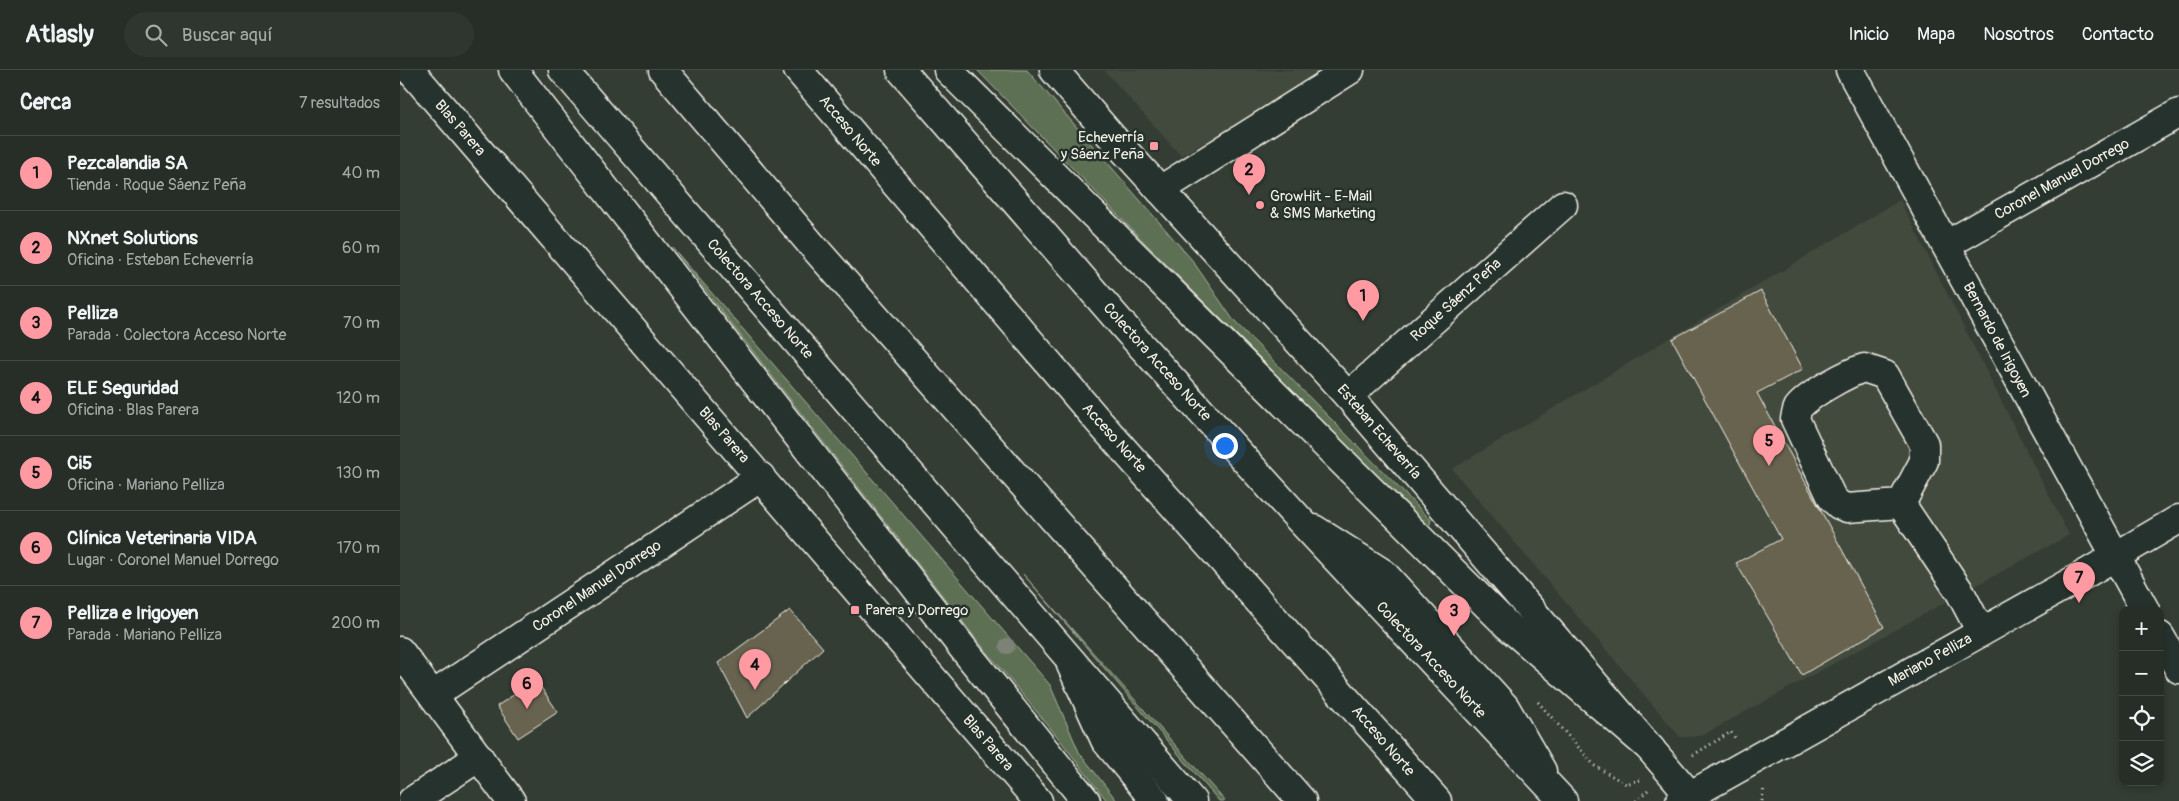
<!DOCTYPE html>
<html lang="es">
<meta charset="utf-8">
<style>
body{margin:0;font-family:Pangolin,sans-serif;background:#2e362f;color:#f1f3f6}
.controls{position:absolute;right:15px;bottom:15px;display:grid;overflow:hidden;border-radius:10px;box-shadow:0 2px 8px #0003}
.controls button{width:45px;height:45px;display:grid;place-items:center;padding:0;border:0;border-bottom:1px solid #424a44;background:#262e27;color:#f1f3f6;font:25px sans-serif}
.you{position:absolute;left:824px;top:375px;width:18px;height:18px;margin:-12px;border:4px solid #fff;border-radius:50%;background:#1a73e8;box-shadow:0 0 0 8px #1a73e833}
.badge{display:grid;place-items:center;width:32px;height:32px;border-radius:50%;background:#ff9aa2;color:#111;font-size:16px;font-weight:700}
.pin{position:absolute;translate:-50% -41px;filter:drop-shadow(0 1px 2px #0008)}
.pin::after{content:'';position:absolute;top:26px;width:18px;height:15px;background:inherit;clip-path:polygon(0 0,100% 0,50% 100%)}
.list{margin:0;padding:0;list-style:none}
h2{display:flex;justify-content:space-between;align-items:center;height:65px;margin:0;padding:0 20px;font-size:21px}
h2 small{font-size:16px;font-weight:400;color:#a4a8a7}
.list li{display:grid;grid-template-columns:32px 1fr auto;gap:15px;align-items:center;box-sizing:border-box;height:75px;padding:0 20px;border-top:1px solid #424a44}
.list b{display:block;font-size:19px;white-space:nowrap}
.list p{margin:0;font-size:16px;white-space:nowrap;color:#a4a8a7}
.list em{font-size:16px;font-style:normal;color:#a4a8a7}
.icon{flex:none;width:28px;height:28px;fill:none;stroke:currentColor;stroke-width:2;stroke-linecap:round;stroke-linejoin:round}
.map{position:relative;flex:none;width:1779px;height:731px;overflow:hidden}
header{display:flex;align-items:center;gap:30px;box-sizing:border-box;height:70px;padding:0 25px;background:#262e27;border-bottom:1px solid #424a44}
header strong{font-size:24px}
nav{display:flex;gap:28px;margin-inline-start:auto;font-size:18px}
.search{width:350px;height:45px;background:#2e362f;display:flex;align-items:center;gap:12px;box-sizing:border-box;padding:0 18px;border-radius:28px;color:#a4a8a7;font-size:19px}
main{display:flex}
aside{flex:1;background:#262e27}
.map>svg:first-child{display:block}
</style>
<header>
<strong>Atlasly</strong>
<div class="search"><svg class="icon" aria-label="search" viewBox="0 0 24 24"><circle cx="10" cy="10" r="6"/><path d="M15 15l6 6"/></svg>Buscar aquí</div>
<nav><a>Inicio</a><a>Mapa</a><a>Nosotros</a><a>Contacto</a></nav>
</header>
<main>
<aside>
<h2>Cerca<small>7 resultados</small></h2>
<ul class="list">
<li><span class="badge">1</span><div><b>Pezcalandia SA</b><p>Tienda · Roque Sáenz Peña</p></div><em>40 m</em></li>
<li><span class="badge">2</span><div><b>NXnet Solutions</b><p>Oficina · Esteban Echeverría</p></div><em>60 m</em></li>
<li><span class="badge">3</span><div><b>Pelliza</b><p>Parada · Colectora Acceso Norte</p></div><em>70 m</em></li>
<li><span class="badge">4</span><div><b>ELE Seguridad</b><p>Oficina · Blas Parera</p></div><em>120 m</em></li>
<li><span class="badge">5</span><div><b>Ci5</b><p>Oficina · Mariano Pelliza</p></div><em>130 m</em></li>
<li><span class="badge">6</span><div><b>Clínica Veterinaria VIDA</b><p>Lugar · Coronel Manuel Dorrego</p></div><em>170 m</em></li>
<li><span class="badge">7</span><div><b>Pelliza e Irigoyen</b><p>Parada · Mariano Pelliza</p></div><em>200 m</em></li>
</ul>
</aside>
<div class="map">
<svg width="1779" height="731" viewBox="0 0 1779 731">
<rect width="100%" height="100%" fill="#333d34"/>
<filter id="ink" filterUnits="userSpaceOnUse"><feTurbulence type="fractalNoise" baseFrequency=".02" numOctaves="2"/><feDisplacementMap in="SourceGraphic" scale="10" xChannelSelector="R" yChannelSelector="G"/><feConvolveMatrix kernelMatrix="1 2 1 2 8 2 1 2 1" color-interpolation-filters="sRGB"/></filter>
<g filter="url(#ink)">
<g fill="#43493c">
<path d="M704,0H934L781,86Z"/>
<path d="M1500,130L1669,465L1303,665L1292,667H1280L1052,399Z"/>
</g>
<g fill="#5d7052" stroke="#a8b09d">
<path d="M577,0H627L792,190L834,251L1031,450L1029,457L745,173Z"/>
<path d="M272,177L650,615L679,682L717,731H707L656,665L573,565Z"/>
<path d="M623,504L825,731H819Z"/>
</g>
<g fill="#676450" stroke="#f4f1e8">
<path d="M1361,221L1403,299L1357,323L1484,557L1402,605L1336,493L1381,469L1272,269Z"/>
<path d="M390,540L423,578L347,648L318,593Z"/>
<path d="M136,610L158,642L118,668L97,636Z"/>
</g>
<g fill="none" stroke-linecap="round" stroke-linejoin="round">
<defs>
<g id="minor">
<path d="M10,0L638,731"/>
<path d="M654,0L712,67L948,326L1295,731"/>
<path d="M1450,0L1745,540"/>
<path d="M760,120L950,0"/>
<path d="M1546,175L1779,43"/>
<path d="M1464,298L1485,305L1524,374V391L1501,434L1447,438L1439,435L1432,428L1395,349C1396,345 1396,342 1398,338C1409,324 1448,303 1464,298Z"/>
<path d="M948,326L1163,135"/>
<path d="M1501,434L1560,522L1581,562"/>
<path d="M914,459L983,503L1105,637L1142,701"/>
<path d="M1760,566L1779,599"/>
<path d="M0,581L111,731"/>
<path d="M671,595L705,670L755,731"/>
<path d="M33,625L361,407"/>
<path d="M12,731L79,687"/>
<path d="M1280,731L1687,503L1779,449"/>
</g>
<g id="highway">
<path d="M113,0L562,577L686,731"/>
<path d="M163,0L792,731"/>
<path d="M263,0L411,174L902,731"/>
<path d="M398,0L700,353L1037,731"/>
<path d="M501,0L727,260L898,448L1163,731"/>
<path d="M548,0L1108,556L1251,679"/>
</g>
</defs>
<use href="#minor" stroke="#f4f1e8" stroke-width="31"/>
<use href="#highway" stroke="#f4f1e8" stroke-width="31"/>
<g stroke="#f4f1e8" stroke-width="3" stroke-dasharray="1 4" stroke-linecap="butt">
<path d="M1138,632L1195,696L1226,714L1240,710"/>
<path d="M1293,685L1331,662L1335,668"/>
<path d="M1236,731L1248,720"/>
<path d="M1362,731L1364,717"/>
</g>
<use href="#minor" stroke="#26332d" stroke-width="28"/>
<use href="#highway" stroke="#26332d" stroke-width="28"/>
</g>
<circle fill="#7c8376" cx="607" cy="576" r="8"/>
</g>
<g fill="#ff9aa2" stroke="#26332d" stroke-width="2">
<rect x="749" y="71" width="10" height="10" rx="2.5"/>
<circle cx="860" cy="135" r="5"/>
<rect x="450" y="535" width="10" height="10" rx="2.5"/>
</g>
<g text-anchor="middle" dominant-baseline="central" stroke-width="5" stroke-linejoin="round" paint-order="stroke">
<g font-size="15" fill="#f4f1e8" stroke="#26332d">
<text transform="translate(60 58) rotate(49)">Blas Parera</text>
<text transform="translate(450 61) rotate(50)">Acceso Norte</text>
<text transform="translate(1662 109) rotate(-29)">Coronel Manuel Dorrego</text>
<text transform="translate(360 229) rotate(49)">Colectora Acceso Norte</text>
<text transform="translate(1056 230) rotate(-42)">Roque Sáenz Peña</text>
<text transform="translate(1597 270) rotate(62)">Bernardo de Irigoyen</text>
<text transform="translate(757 292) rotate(48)">Colectora Acceso Norte</text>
<text transform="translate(979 362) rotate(49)">Esteban Echeverría</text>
<text transform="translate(324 365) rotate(49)">Blas Parera</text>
<text transform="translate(714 368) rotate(48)">Acceso Norte</text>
<text transform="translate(197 516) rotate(-34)">Coronel Manuel Dorrego</text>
<text transform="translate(1031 590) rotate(47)">Colectora Acceso Norte</text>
<text transform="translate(1530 590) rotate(-29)">Mariano Pelliza</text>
<text transform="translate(983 671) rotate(49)">Acceso Norte</text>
<text transform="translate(588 673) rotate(49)">Blas Parera</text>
</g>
<g font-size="15" fill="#f4f1e8" stroke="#26332d" text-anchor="start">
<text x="744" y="67" text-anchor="end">Echeverría<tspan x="744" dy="17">y Sáenz Peña</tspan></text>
<text x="870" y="126">GrowHit - E-Mail<tspan x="870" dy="17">&amp; SMS Marketing</tspan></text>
<text x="465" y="540">Parera y Dorrego</text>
</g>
</g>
</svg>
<div class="controls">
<button>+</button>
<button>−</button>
<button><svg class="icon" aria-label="locate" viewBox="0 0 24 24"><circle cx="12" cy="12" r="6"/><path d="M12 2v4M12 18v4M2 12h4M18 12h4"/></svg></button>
<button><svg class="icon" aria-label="layers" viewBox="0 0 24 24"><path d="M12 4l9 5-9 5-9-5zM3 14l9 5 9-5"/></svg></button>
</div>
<div class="you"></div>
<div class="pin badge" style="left:963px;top:251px">1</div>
<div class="pin badge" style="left:849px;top:125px">2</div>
<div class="pin badge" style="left:1054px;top:566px">3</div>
<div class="pin badge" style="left:355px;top:620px">4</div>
<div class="pin badge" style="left:1369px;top:396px">5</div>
<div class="pin badge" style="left:127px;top:639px">6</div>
<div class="pin badge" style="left:1679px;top:533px">7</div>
</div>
</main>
